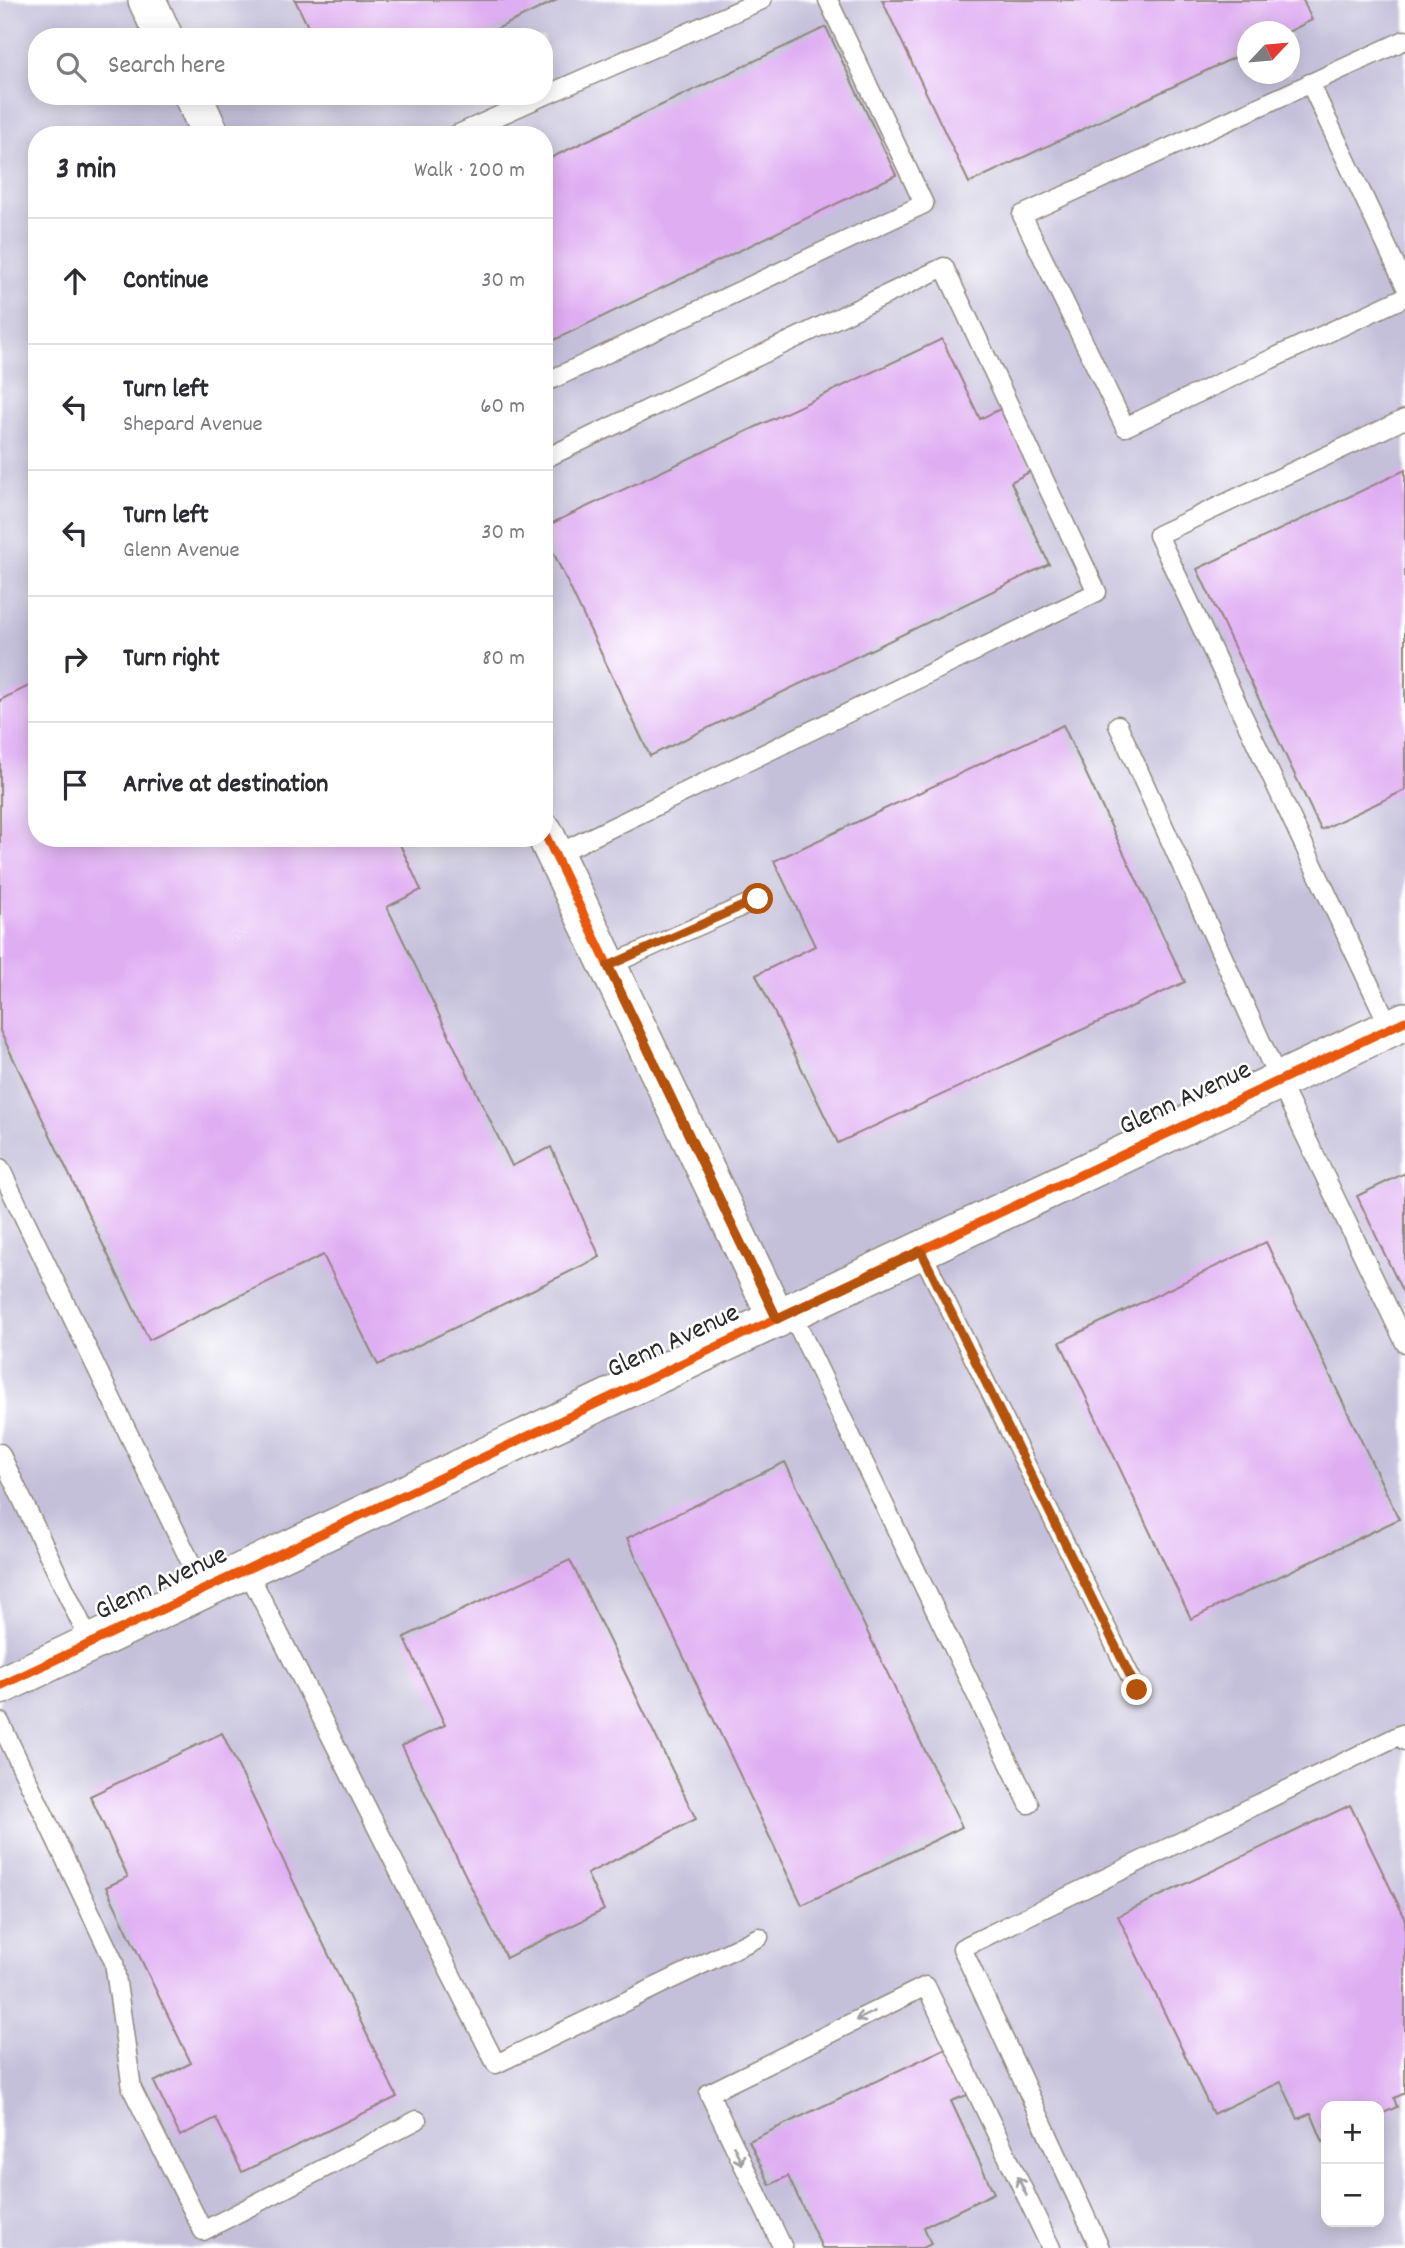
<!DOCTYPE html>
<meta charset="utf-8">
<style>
body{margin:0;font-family:Dekko,sans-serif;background:#f7f7f7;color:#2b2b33}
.controls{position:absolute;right:21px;bottom:21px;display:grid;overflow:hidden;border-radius:14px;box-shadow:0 4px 18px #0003}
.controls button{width:63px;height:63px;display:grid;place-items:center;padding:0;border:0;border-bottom:2px solid #e1e1e2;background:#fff;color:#2b2b33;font:35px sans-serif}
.compass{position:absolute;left:1237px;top:21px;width:63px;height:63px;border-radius:50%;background:#fff;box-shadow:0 4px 18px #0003;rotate:64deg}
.stop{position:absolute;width:21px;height:21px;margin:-16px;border:5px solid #b45309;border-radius:50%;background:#fff}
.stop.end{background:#b45309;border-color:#fff;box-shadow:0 2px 7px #0008}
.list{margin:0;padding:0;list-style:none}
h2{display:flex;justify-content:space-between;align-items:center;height:91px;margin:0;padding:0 28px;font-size:30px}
h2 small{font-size:23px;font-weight:400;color:#7c7c81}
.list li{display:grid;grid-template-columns:46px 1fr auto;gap:21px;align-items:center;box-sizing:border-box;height:126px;padding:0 28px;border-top:2px solid #e1e1e2}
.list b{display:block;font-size:26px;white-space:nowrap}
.list p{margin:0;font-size:23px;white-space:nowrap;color:#7c7c81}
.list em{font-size:23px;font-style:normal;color:#7c7c81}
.icon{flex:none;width:38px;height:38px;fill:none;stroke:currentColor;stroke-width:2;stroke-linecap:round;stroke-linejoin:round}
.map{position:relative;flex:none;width:1405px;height:2248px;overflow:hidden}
.search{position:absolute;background:#fff;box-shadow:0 4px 18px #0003;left:28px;top:28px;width:525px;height:77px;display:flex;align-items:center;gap:18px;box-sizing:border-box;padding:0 24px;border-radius:28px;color:#7c7c81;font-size:26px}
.panel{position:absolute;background:#fff;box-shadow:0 4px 18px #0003;left:28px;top:126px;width:525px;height:721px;border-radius:28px}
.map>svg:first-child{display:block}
</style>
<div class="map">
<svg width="1405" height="2248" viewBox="0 0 1405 2248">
<rect width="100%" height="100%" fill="#fff"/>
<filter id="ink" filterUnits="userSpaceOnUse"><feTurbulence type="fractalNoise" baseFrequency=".0143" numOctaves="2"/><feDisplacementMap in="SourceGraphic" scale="14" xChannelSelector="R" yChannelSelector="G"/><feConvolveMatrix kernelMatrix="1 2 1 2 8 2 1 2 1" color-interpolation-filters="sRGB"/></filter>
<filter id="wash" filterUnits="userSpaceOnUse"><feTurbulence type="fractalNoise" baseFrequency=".00686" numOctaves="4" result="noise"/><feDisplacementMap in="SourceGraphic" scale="28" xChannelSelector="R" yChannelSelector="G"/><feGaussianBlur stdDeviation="1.57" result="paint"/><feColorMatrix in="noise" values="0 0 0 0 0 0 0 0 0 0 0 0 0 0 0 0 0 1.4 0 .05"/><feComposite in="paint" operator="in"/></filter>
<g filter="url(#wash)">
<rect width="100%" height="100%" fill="#f5e6cf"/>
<path fill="#c5c0da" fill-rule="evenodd" d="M0,0H1405V2248H0ZM1248,32H1290V74H1248ZM37,37H544V96H37ZM37,135H544V838H37ZM1326,2106H1379V2222H1326Z"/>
<g id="blocks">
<g fill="#dfadf2">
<path d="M295,0H557L480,37H313Z"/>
<path d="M882,0H1303L1312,20L1288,32H1248V51L969,183Z"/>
<path d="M826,27L896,175L544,345V161Z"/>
<path d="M942,339L980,419L1000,409L1031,471L1011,482L1049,564L650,756L544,533V527Z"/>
<path d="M1405,470V790L1321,830L1197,569Z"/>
<path d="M37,682V838H397L421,890L387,907L512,1166L551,1147L600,1257L378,1365L323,1255L149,1340L0,1031V700Z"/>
<path d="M1063,725L1185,982L838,1143L756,975L815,946L774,861Z"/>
<path d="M1405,1173V1297L1357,1196Z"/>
<path d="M1266,1242L1399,1519L1191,1619L1060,1342Z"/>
<path d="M785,1462L962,1827L802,1905L627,1538Z"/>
<path d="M570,1560L696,1819L587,1874L604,1910L506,1958L402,1746L445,1725L404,1637Z"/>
<path d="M222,1733L397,2097L242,2172L216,2118L180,2136L154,2082L191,2063L106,1887L128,1877L90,1796Z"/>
<path d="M1350,1805L1405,1918V2093L1394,2098L1397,2107L1379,2115V2106H1326V2140L1323,2142L1311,2113L1298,2119L1281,2082L1213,2114L1118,1916Z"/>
<path d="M946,2048L970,2094L951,2101L994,2193L924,2227L931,2244L923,2248H822L788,2176L770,2185L749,2141Z"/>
</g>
</g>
</g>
<g filter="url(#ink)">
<use href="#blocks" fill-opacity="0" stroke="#90887d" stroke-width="2"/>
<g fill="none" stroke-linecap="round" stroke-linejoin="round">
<defs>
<g id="lane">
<path d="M1405,40L1022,215L1125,427L1405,297"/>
<path d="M1310,83L1405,285"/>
<path d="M544,96L762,0"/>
<path d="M456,135L543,96"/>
<path d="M544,383L924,204L828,0"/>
<path d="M544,459L944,267L1097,592L555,855"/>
<path d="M1118,725L1279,1081L1405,1343"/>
<path d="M608,966L759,899"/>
<path d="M1390,1028L1158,535L1405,419"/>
<path d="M0,1168L204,1590"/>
<path d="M921,1251L1137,1690"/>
<path d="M791,1312L1029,1804"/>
<path d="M0,1453L91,1644"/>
<path d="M247,1570L496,2064L759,1937"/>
<path d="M0,1722L114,1962L132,2089L203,2231L417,2120"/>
<path d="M783,2248L709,2093L926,1986L1051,2248"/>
<path d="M1100,2248L962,1948L1402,1734L1405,1741"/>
</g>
<g id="street">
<path d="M147,0L164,37"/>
<path d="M193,96L211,135"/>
<path d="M544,832L777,1319"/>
<path d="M0,1686L1405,1021"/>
</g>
</defs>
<use href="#lane" stroke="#90887d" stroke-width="21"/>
<use href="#street" stroke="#90887d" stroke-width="40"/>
<use href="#lane" stroke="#fff" stroke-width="18"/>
<use href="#street" stroke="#fff" stroke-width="37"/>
<defs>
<g id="cycleway">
<path d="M544,832L777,1319"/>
<path d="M0,1686L1405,1021"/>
</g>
</defs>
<use href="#cycleway" stroke="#fff" stroke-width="13"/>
<use href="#cycleway" stroke="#e8590c" stroke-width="9"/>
</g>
<defs><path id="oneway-shaft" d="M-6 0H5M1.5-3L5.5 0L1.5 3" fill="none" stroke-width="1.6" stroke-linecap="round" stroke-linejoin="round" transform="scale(1.75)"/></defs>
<g stroke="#a0a0a0">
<use href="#oneway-shaft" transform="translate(865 2016) rotate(154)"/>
<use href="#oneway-shaft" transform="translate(738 2155) rotate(65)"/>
<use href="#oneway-shaft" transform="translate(1022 2186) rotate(-115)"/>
</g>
</g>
<g fill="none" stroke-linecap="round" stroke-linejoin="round" filter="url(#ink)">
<path stroke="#b45309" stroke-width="9" d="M758,899L608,966L777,1319L921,1251L1137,1690"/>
</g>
<g text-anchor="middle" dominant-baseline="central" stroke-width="5" stroke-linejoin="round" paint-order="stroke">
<g font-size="28" fill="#2b2b2b" stroke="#fff">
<text transform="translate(1186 1100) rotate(-25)">Glenn Avenue</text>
<text transform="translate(674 1343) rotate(-25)">Glenn Avenue</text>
<text transform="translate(162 1585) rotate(-25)">Glenn Avenue</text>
</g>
</g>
</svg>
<div class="controls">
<button>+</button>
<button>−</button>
</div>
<svg class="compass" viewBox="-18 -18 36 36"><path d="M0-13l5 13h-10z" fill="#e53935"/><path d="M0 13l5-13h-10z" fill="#7c7c81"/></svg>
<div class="stop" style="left:758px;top:899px"></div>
<div class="stop end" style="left:1137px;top:1690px"></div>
<div class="search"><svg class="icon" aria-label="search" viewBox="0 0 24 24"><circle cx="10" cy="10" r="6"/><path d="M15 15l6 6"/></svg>Search here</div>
<section class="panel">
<h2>3 min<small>Walk · 200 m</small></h2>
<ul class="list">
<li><svg class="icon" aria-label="ahead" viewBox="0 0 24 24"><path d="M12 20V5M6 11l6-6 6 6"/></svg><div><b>Continue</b></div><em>30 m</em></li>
<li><svg class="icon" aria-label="left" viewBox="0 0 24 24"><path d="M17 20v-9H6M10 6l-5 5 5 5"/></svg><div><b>Turn left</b><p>Shepard Avenue</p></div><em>60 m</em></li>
<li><svg class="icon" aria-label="left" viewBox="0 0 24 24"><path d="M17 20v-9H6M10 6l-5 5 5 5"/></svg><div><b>Turn left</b><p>Glenn Avenue</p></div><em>30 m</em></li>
<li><svg class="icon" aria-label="right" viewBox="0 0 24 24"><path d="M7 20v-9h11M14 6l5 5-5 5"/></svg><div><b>Turn right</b></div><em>80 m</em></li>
<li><svg class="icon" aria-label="arrive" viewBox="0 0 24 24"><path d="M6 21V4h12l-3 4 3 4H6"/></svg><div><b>Arrive at destination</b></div></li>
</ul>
</section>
</div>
